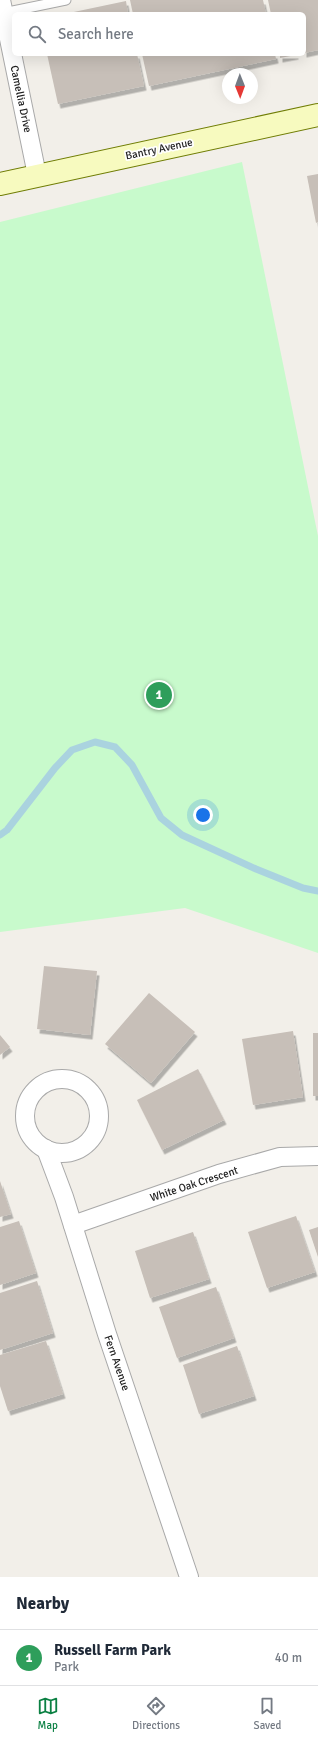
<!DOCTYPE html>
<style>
body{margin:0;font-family:Signika,sans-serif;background:#f2f2f3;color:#1f2937}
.compass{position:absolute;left:222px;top:68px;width:36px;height:36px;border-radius:50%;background:#fff;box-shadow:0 4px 16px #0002;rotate:179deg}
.you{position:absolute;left:203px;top:815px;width:14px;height:14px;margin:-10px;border:3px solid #fff;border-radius:50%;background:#1a73e8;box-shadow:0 0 0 6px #1a73e833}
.badge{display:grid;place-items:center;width:26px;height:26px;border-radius:50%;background:#0b8043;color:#fff;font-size:13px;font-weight:700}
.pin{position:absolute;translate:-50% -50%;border:2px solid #fff;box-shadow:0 1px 4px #0006}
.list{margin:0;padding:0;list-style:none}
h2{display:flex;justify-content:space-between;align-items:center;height:52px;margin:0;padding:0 16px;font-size:17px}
h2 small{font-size:13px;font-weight:400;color:#747a83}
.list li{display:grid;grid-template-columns:26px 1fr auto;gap:12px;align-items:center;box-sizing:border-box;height:56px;padding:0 16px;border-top:1px solid #e0e1e3}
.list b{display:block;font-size:15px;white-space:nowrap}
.list p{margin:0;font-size:13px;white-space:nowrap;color:#747a83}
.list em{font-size:13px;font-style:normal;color:#747a83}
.icon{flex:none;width:22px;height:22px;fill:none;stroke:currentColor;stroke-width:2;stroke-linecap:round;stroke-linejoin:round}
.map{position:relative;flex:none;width:318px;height:1577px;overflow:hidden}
.search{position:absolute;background:#fff;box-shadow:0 4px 16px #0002;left:12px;right:12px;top:12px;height:44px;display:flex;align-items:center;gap:10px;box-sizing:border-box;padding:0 14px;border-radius:6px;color:#747a83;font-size:15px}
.sheet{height:108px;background:#fff}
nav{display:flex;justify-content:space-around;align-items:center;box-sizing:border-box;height:56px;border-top:1px solid #e0e1e3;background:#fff;font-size:11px;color:#747a83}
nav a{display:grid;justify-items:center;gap:2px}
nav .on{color:#0b8043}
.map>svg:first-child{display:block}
</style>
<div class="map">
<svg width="318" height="1577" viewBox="0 0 318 1577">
<defs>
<filter id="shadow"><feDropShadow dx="2.5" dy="4.5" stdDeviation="0" flood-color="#0004"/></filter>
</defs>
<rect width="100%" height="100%" fill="#f2efe9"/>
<path fill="#c8facc" d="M242,162L318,536V953L185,908L0,932V222Z"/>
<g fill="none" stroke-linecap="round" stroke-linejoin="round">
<path stroke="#aad3df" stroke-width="7" d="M0,835L7,830L55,768L72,750L95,742L115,747L132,765L161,818L182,835L256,869L303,888L318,891"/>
</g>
<g fill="#c7bfb8" filter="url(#shadow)">
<path d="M130,0H263L266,14H133Z"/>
<path d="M268,0H318V50L304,53V14H271Z"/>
<path d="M126,1L128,14H69V13Z"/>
<path d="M47,54H137L144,86L58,104Z"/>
<path d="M142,54H275L276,59L149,86Z"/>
<path d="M280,54H296V55L280,58Z"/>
<path d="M318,174V222L316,223L307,176Z"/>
<path d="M44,966L97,971L90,1035L37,1029Z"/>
<path d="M149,993L195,1032L151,1083L105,1044Z"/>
<path d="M293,1031L303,1097L253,1105L242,1039Z"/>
<rect x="313" y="1033" width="5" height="63"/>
<path d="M0,1035L10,1047L0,1055Z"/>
<path d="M198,1069L224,1120L162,1150L137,1100Z"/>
<path d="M0,1181L11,1214L0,1217Z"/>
<path d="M296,1216L315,1272L267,1288L248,1232Z"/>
<path d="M19,1221L36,1273L0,1285V1227Z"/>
<path d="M318,1227V1257L309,1230Z"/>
<path d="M193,1232L209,1279L150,1298L135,1251Z"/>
<path d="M37,1281L53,1333L0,1350V1293Z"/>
<path d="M216,1287L234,1338L177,1358L159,1307Z"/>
<path d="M46,1341L63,1394L8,1411L0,1386V1355Z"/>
<path d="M237,1346L254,1396L199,1414L183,1365Z"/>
</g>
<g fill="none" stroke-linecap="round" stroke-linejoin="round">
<defs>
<path id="lane" d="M3,13L66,0"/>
<g id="street">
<path d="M1,0L37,175"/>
<circle cx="62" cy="1116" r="37"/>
<path d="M46,1149L64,1197L107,1334L189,1577"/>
<path d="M73,1225L219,1174L280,1157L318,1156"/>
</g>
<path id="secondary" d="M0,184L318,115"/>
</defs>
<use href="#lane" stroke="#a9a9a9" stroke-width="11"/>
<use href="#street" stroke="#a9a9a9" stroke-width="20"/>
<use href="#secondary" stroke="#707d05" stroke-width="24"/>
<use href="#lane" stroke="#fff" stroke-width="9"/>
<use href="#street" stroke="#fff" stroke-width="18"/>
<use href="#secondary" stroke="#f7fabf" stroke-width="22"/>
</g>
<g text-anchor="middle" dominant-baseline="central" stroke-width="3.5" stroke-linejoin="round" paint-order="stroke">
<g font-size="11" fill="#222" stroke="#fff">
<text transform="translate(21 99) rotate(78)">Camellia Drive</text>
<text transform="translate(159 149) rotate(-12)">Bantry Avenue</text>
<text transform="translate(194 1184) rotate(-18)">White Oak Crescent</text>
<text transform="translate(117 1363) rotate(71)">Fern Avenue</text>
</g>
</g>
</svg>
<svg class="compass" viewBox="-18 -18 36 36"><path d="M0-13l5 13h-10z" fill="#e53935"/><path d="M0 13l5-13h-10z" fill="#747a83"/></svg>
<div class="you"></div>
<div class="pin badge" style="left:159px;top:695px;background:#2e9e5b">1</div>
<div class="search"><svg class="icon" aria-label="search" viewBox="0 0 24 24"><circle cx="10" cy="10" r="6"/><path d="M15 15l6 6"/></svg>Search here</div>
</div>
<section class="sheet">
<h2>Nearby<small></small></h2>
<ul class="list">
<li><span class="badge" style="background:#2e9e5b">1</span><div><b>Russell Farm Park</b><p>Park</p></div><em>40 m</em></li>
</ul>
</section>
<nav>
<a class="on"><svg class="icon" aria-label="map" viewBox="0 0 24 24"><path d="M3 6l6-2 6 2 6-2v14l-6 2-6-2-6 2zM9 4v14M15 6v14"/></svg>Map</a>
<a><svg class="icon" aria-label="directions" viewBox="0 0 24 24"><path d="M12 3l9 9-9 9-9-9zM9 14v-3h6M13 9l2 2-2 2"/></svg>Directions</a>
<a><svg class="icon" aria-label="saved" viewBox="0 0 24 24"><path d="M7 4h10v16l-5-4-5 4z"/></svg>Saved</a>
</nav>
